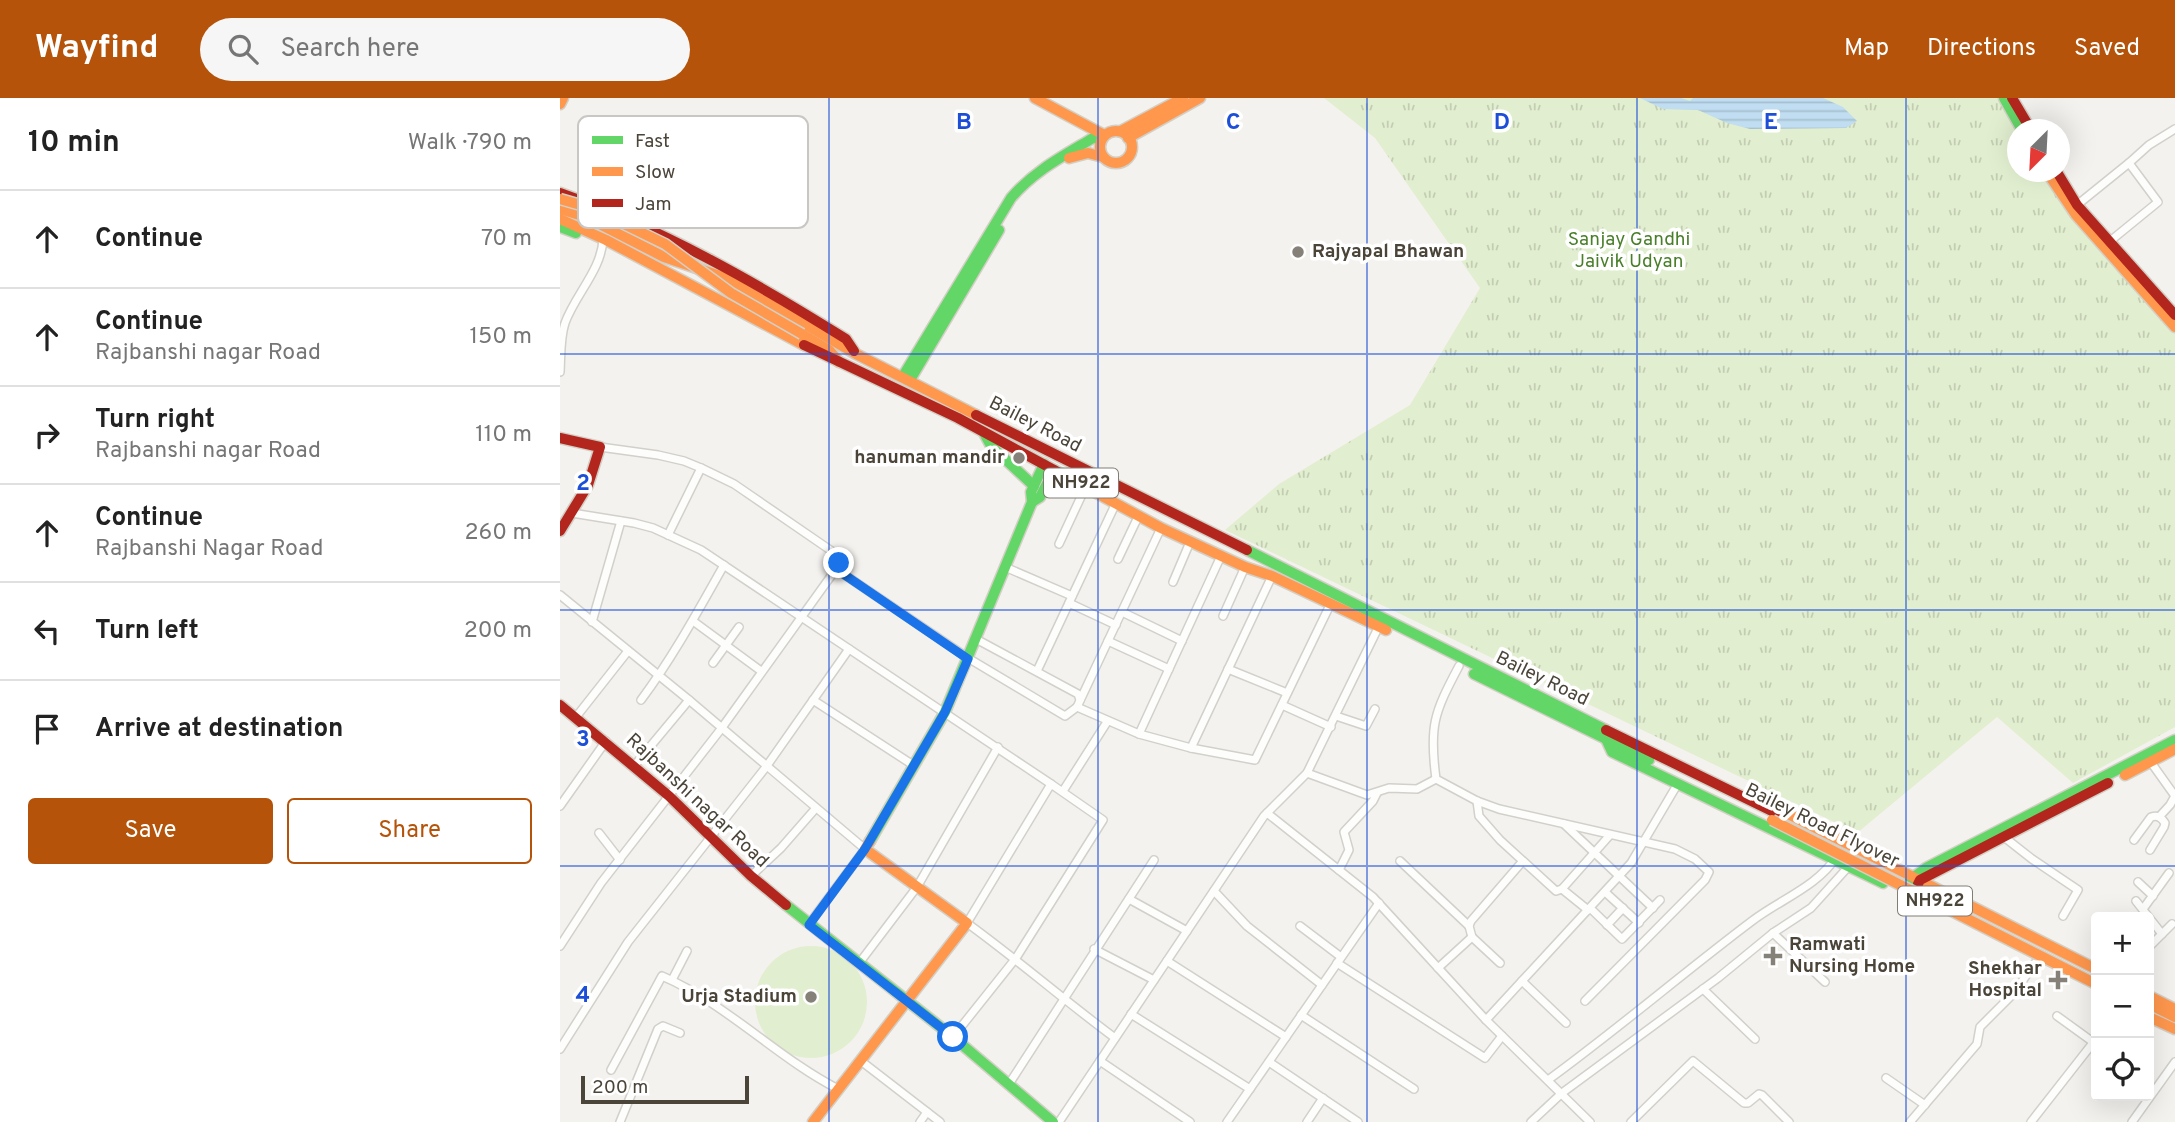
<!DOCTYPE html>
<meta charset="utf-8">
<style>
body{margin:0;font-family:Overpass,sans-serif;background:#f6f6f6;color:#222}
.controls{position:absolute;right:21px;bottom:21px;display:grid;overflow:hidden;border-radius:7px;box-shadow:0 7px 28px #0002}
.controls button{width:63px;height:63px;display:grid;place-items:center;padding:0;border:0;border-bottom:2px solid #e0e0e0;background:#fff;color:#222;font:35px sans-serif}
.compass{position:absolute;left:1447px;top:21px;width:63px;height:63px;border-radius:50%;background:#fff;box-shadow:0 7px 28px #0002;rotate:204deg}
.scale{position:absolute;left:21px;bottom:18px;width:168px;box-sizing:border-box;padding-left:7px;border:4px solid #4b4439;border-top:0;font-size:19px;line-height:24px;white-space:nowrap;color:#4b4439;-webkit-text-stroke:5px #fff;paint-order:stroke}
.stop{position:absolute;width:21px;height:21px;margin:-16px;border:5px solid #1a73e8;border-radius:50%;background:#fff}
.stop.end{background:#1a73e8;border-color:#fff;box-shadow:0 2px 7px #0008}
.list{margin:0;padding:0;list-style:none}
h2{display:flex;justify-content:space-between;align-items:center;height:91px;margin:0;padding:0 28px;font-size:30px}
h2 small{font-size:23px;font-weight:400;color:#767676}
.list li{display:grid;grid-template-columns:46px 1fr auto;gap:21px;align-items:center;box-sizing:border-box;height:98px;padding:0 28px;border-top:2px solid #e0e0e0}
.list b{display:block;font-size:26px;white-space:nowrap}
.list p{margin:0;font-size:23px;white-space:nowrap;color:#767676}
.list em{font-size:23px;font-style:normal;color:#767676}
.actions{display:flex;gap:14px;padding:21px 28px}
.actions a{flex:1;padding:16px 0;border:2px solid #b45309;border-radius:7px;text-align:center;font-size:24px;color:#b45309}
.actions .main{background:#b45309;color:#fff}
.icon{flex:none;width:38px;height:38px;fill:none;stroke:currentColor;stroke-width:2;stroke-linecap:round;stroke-linejoin:round}
.map{position:relative;flex:none;width:1615px;height:1024px;overflow:hidden}
header{display:flex;align-items:center;gap:42px;box-sizing:border-box;height:98px;padding:0 35px;background:#b45309;color:#fff}
header strong{font-size:33px}
nav{display:flex;gap:38px;margin-inline-start:auto;font-size:24px}
.search{width:490px;height:63px;background:#f6f6f6;display:flex;align-items:center;gap:18px;box-sizing:border-box;padding:0 24px;border-radius:38px;color:#767676;font-size:26px}
main{display:flex}
aside{flex:1;background:#fff}
.map>svg:first-child{display:block}
</style>
<header>
<strong>Wayfind</strong>
<div class="search"><svg class="icon" aria-label="search" viewBox="0 0 24 24"><circle cx="10" cy="10" r="6"/><path d="M15 15l6 6"/></svg>Search here</div>
<nav><a>Map</a><a>Directions</a><a>Saved</a></nav>
</header>
<main>
<aside>
<h2>10 min<small>Walk · 790 m</small></h2>
<ul class="list">
<li><svg class="icon" aria-label="ahead" viewBox="0 0 24 24"><path d="M12 20V5M6 11l6-6 6 6"/></svg><div><b>Continue</b></div><em>70 m</em></li>
<li><svg class="icon" aria-label="ahead" viewBox="0 0 24 24"><path d="M12 20V5M6 11l6-6 6 6"/></svg><div><b>Continue</b><p>Rajbanshi nagar Road</p></div><em>150 m</em></li>
<li><svg class="icon" aria-label="right" viewBox="0 0 24 24"><path d="M7 20v-9h11M14 6l5 5-5 5"/></svg><div><b>Turn right</b><p>Rajbanshi nagar Road</p></div><em>110 m</em></li>
<li><svg class="icon" aria-label="ahead" viewBox="0 0 24 24"><path d="M12 20V5M6 11l6-6 6 6"/></svg><div><b>Continue</b><p>Rajbanshi Nagar Road</p></div><em>260 m</em></li>
<li><svg class="icon" aria-label="left" viewBox="0 0 24 24"><path d="M17 20v-9H6M10 6l-5 5 5 5"/></svg><div><b>Turn left</b></div><em>200 m</em></li>
<li><svg class="icon" aria-label="arrive" viewBox="0 0 24 24"><path d="M6 21V4h12l-3 4 3 4H6"/></svg><div><b>Arrive at destination</b></div></li>
</ul>
<div class="actions"><a class="main">Save</a><a>Share</a></div>
</aside>
<div class="map">
<svg width="1615" height="1024" viewBox="0 0 1615 1024">
<defs>
<pattern id="grass-tufts" width="24" height="20" patternUnits="userSpaceOnUse" patternTransform="scale(1.75)"><rect width="24" height="20" fill="#e1eecf"/><path d="M3 7l-1-3M5 7V3M7 7l1-3M15 17l-1-3M17 17v-4M19 17l1-3" fill="none" stroke="#c3cdb2"/></pattern>
<pattern id="water-rules" width="6" height="5" patternUnits="userSpaceOnUse" patternTransform="scale(1.75)"><rect width="6" height="5" fill="#c0ddf1"/><path d="M0 2.5h6" fill="none" stroke="#a6bfcf"/></pattern>
</defs>
<rect width="100%" height="100%" fill="#f4f2ee"/>
<path fill="url(#grass-tufts)" d="M764,0H1438L1458,31V74H1485L1615,228V629L1513,685L1437,619L1297,735L665,432L719,386L850,307L920,190L815,40Z"/>
<circle fill="#e1eecf" cx="251" cy="904" r="56"/>
<path fill="url(#water-rules)" d="M1080,0H1121L1130,3L1133,0H1263L1283,9L1297,23L1286,30L1190,31L1167,25L1138,12L1103,11Z"/>
<g fill="none" stroke-linecap="round" stroke-linejoin="round">
<defs>
<g id="street">
<path d="M1569,65L1589,47L1615,31"/>
<path d="M1517,107L1569,65L1598,104L1549,144"/>
<path d="M0,274C1,257 0,240 5,225C15,197 42,171 43,141"/>
<path d="M40,349L98,357L124,363L141,370L174,386L276,456L279,465L276,471L408,560L505,618L517,609L601,430"/>
<path d="M12,415L74,425L93,430L141,452L491,686L407,825C458,862 505,903 555,940"/>
<path d="M108,437L141,370"/>
<path d="M499,446L526,388"/>
<path d="M558,461L578,419"/>
<path d="M445,469L512,498"/>
<path d="M613,484L630,444"/>
<path d="M0,497L129,602L305,751L249,826"/>
<path d="M509,505L556,527"/>
<path d="M562,514L622,543"/>
<path d="M663,518L685,469"/>
<path d="M133,523L201,573"/>
<path d="M32,524L61,423"/>
<path d="M416,541L518,596L520,602"/>
<path d="M548,543L609,571"/>
<path d="M153,565L179,529"/>
<path d="M899,568C874,615 869,628 876,681L917,703L939,711L1115,751L1135,761L1149,774L1145,782L1025,903"/>
<path d="M668,571L727,595"/>
<path d="M477,573L555,407"/>
<path d="M81,602C113,559 138,513 164,467"/>
<path d="M253,602L353,667"/>
<path d="M722,607L771,629"/>
<path d="M517,609L579,636L631,650L695,662L771,505"/>
<path d="M776,618L806,628L815,611"/>
<path d="M16,619L68,553"/>
<path d="M579,636L661,458"/>
<path d="M631,650L712,478"/>
<path d="M1590,663L1615,698L1610,707L1599,719"/>
<path d="M74,668L129,602"/>
<path d="M747,675L807,697L829,690L857,691L876,681"/>
<path d="M503,693L547,624"/>
<path d="M917,703L919,718L940,742L996,793L1002,791L1050,737"/>
<path d="M0,708L46,643"/>
<path d="M707,715L813,799L926,922L1030,1024"/>
<path d="M1004,726L1093,810"/>
<path d="M39,735L60,762"/>
<path d="M1444,739L1472,761L1518,792L1503,818"/>
<path d="M1574,742L1591,719C1598,717 1601,719 1605,725L1604,729L1590,752"/>
<path d="M840,763L909,828"/>
<path d="M779,772L789,752L784,734L813,703L817,695"/>
<path d="M191,778L221,750L256,710"/>
<path d="M1578,784L1593,798"/>
<path d="M1002,791L1028,812"/>
<path d="M654,793L687,828L762,887"/>
<path d="M1045,794L1079,825"/>
<path d="M569,801L627,833"/>
<path d="M1576,803L1602,836"/>
<path d="M1030,810L1062,841L1100,802"/>
<path d="M1583,811L1609,775"/>
<path d="M1047,827L1063,810"/>
<path d="M740,828L781,859"/>
<path d="M1213,835L1265,884"/>
<path d="M912,839L909,828L911,823L962,764"/>
<path d="M0,848L41,785L161,631L276,471"/>
<path d="M1589,849L1612,826"/>
<path d="M534,851L594,882"/>
<path d="M607,863L726,939"/>
<path d="M300,864L357,789L438,649"/>
<path d="M777,865L925,960L942,938"/>
<path d="M878,870L912,839L940,865"/>
<path d="M112,882L127,853"/>
<path d="M962,883L1006,925"/>
<path d="M1143,891L1195,941"/>
<path d="M571,916L690,991"/>
<path d="M741,917L854,991"/>
<path d="M1497,918L1533,944"/>
<path d="M926,922L1071,765L1117,687"/>
<path d="M393,939L456,860L543,722L491,686"/>
<path d="M0,951L68,844L206,669L289,551"/>
<path d="M301,963L380,1024"/>
<path d="M540,963L630,1024"/>
<path d="M709,964L798,1024"/>
<path d="M51,972L102,878C167,906 216,959 278,991"/>
<path d="M1326,980L1365,1007"/>
<path d="M988,982C1058,931 1123,875 1192,823C1221,801 1257,789 1277,758"/>
<path d="M449,986L594,762"/>
<path d="M60,1024L98,931L103,928L120,935"/>
<path d="M360,1024L367,1014"/>
<path d="M499,1024L704,718L747,675L819,528"/>
<path d="M667,1024L819,805"/>
<path d="M747,1024L763,1000"/>
<path d="M971,1024L1002,995L1158,880L1213,835L1251,810L1289,768"/>
<path d="M1071,1024L1133,963L1184,1005H1188L1199,996L1202,997L1229,1024"/>
<path d="M1350,1024L1417,946L1420,929L1453,896L1478,861"/>
<path d="M1471,1024L1536,941"/>
<path d="M1572,1024L1615,964"/>
</g>
<g id="fast">
<path d="M1444,0L1462,32"/>
<path d="M0,129L16,135"/>
<path d="M343,278L451,100C474,73 503,58 533,40L541,41"/>
<path d="M350,282L439,132"/>
<path d="M424,335L431,348L474,388"/>
<path d="M472,404L480,399L494,372"/>
<path d="M687,452L1046,632"/>
<path d="M914,576L1089,662"/>
<path d="M1046,641L1052,654L1323,785"/>
<path d="M310,743L385,614L472,404L471,394L484,366"/>
<path d="M1350,782L1366,770L1615,642"/>
<path d="M226,807L393,939L493,1024"/>
</g>
<g id="slow">
<path d="M475,0L544,37"/>
<path d="M0,6L3,0"/>
<circle cx="556" cy="49" r="16"/>
<path d="M561,33L623,0"/>
<path d="M568,40L640,0"/>
<path d="M509,60L528,55L543,59"/>
<path d="M1487,74L1516,117L1615,229"/>
<path d="M0,111L26,119L104,159L163,179L296,256L416,317"/>
<path d="M0,121L46,142L244,247"/>
<path d="M242,236L269,252L279,264"/>
<path d="M507,379L601,430L685,469L712,478L826,532"/>
<path d="M1565,677L1615,651"/>
<path d="M1212,708L1536,871"/>
<path d="M1589,898L1615,911"/>
<path d="M1589,906L1615,919"/>
<path d="M1589,919L1615,931"/>
<path d="M253,1024L407,825L305,751L310,743"/>
</g>
<g id="jam">
<path d="M1452,0L1471,32"/>
<path d="M1497,74L1517,107L1615,217"/>
<path d="M0,95C102,131 195,184 286,241L294,253"/>
<path d="M244,247L398,320L507,379"/>
<path d="M416,317L687,452"/>
<path d="M0,340L40,349L28,387L0,433"/>
<path d="M0,607L109,698L191,778L226,807"/>
<path d="M1046,632L1216,715"/>
<path d="M1358,786L1360,782L1548,685"/>
</g>
</defs>
<use href="#street" stroke="#d2d0cb" stroke-width="10"/>
<use href="#fast" stroke="#d3cfc5" stroke-width="13"/>
<use href="#slow" stroke="#d3cfc5" stroke-width="13"/>
<use href="#jam" stroke="#d3cfc5" stroke-width="13"/>
<use href="#street" stroke="#fdfdfc" stroke-width="7"/>
<use href="#fast" stroke="#63d668" stroke-width="10"/>
<use href="#slow" stroke="#ff974d" stroke-width="10"/>
<use href="#jam" stroke="#b3261e" stroke-width="10"/>
<defs>
<g id="slow-bridge">
<path d="M0,101L31,110L105,146L171,195L242,236"/>
<path d="M1212,722L1536,886"/>
</g>
</defs>
<use href="#slow-bridge" stroke="#d3cfc5" stroke-width="13" stroke-linecap="butt"/>
<use href="#slow-bridge" stroke="#ff974d" stroke-width="10"/>
</g>
<g fill="none" stroke-linecap="round" stroke-linejoin="round">
<path stroke="#1a73e8" stroke-width="9" d="M279,465L276,471L408,561L385,614L305,751L249,827L393,939"/>
</g>
<path fill="none" stroke="#1d4ed8" stroke-width="2" stroke-opacity="0.55" d="M269,0V1024M538,0V1024M807,0V1024M1077,0V1024M1346,0V1024M0,256H1615M0,512H1615M0,768H1615"/>
<g fill="#868178" stroke="#fff" stroke-width="2.5">
<circle cx="738" cy="154" r="7"/>
<circle cx="459" cy="360" r="7"/>
<path d="M1209.5 847.5h7v7h7v7h-7v7h-7v-7h-7v-7h7z"/>
<path d="M1494.5 871.5h7v7h7v7h-7v7h-7v-7h-7v-7h7z"/>
<circle cx="251" cy="899" r="7"/>
</g>
<g text-anchor="middle" dominant-baseline="central" stroke-width="7" stroke-linejoin="round" paint-order="stroke">
<g fill="#fff" stroke="#817c74" stroke-width="2">
<rect x="484" y="370.5" width="74" height="29" rx="5"/>
<rect x="1338" y="788.5" width="74" height="29" rx="5"/>
</g>
<g font-size="18" font-weight="bold" fill="#4b4439">
<text x="521" y="385">NH922</text>
<text x="1375" y="803">NH922</text>
</g>
<g font-size="19" fill="#4a7f2a" stroke="#fff">
<text x="1069" y="142">Sanjay Gandhi<tspan x="1069" dy="22">Jaivik Udyan</tspan></text>
</g>
<g font-size="19" font-weight="bold" fill="#4b4439" stroke="#fff" text-anchor="end">
<text x="752" y="154" text-anchor="start">Rajyapal Bhawan</text>
<text x="445" y="360">hanuman mandir</text>
<text x="1229" y="847" text-anchor="start">Ramwati<tspan x="1229" dy="22">Nursing Home</tspan></text>
<text x="1482" y="871">Shekhar<tspan x="1482" dy="22">Hospital</tspan></text>
<text x="237" y="899">Urja Stadium</text>
</g>
<g font-size="19" fill="#4b4439" stroke="#fff">
<text transform="translate(475 327) rotate(27)">Bailey Road</text>
<text transform="translate(982 581) rotate(26)">Bailey Road</text>
<text transform="translate(137 703) rotate(43)">Rajbanshi nagar Road</text>
<text transform="translate(1262 728) rotate(26)">Bailey Road Flyover</text>
</g>
</g>
<rect x="18" y="18" width="230" height="112" rx="10" fill="#fff" stroke="#c9c7c4" stroke-width="2"/>
<rect x="32" y="38" width="31" height="8" fill="#63d668"/>
<rect x="32" y="69" width="31" height="9" fill="#ff974d"/>
<rect x="32" y="101" width="31" height="8" fill="#b3261e"/>
<g font-size="19" fill="#4b4439">
<text x="75" y="49">Fast</text>
<text x="75" y="80">Slow</text>
<text x="75" y="112">Jam</text>
</g>
<g font-size="23" text-anchor="middle" font-weight="bold" fill="#1d4ed8" stroke="#fff" stroke-width="7" stroke-linejoin="round" paint-order="stroke">
<text x="404" y="31">B</text>
<text x="673" y="31">C</text>
<text x="942" y="31">D</text>
<text x="1211" y="31">E</text>
<text x="23" y="392">2</text>
<text x="23" y="648">3</text>
<text x="23" y="904">4</text>
</g>
</svg>
<div class="controls">
<button>+</button>
<button>−</button>
<button><svg class="icon" aria-label="locate" viewBox="0 0 24 24"><circle cx="12" cy="12" r="6"/><path d="M12 2v4M12 18v4M2 12h4M18 12h4"/></svg></button>
</div>
<svg class="compass" viewBox="-18 -18 36 36"><path d="M0-13l5 13h-10z" fill="#e53935"/><path d="M0 13l5-13h-10z" fill="#767676"/></svg>
<div class="scale">200 m</div>
<div class="stop" style="left:393px;top:939px"></div>
<div class="stop end" style="left:279px;top:465px"></div>
</div>
</main>
